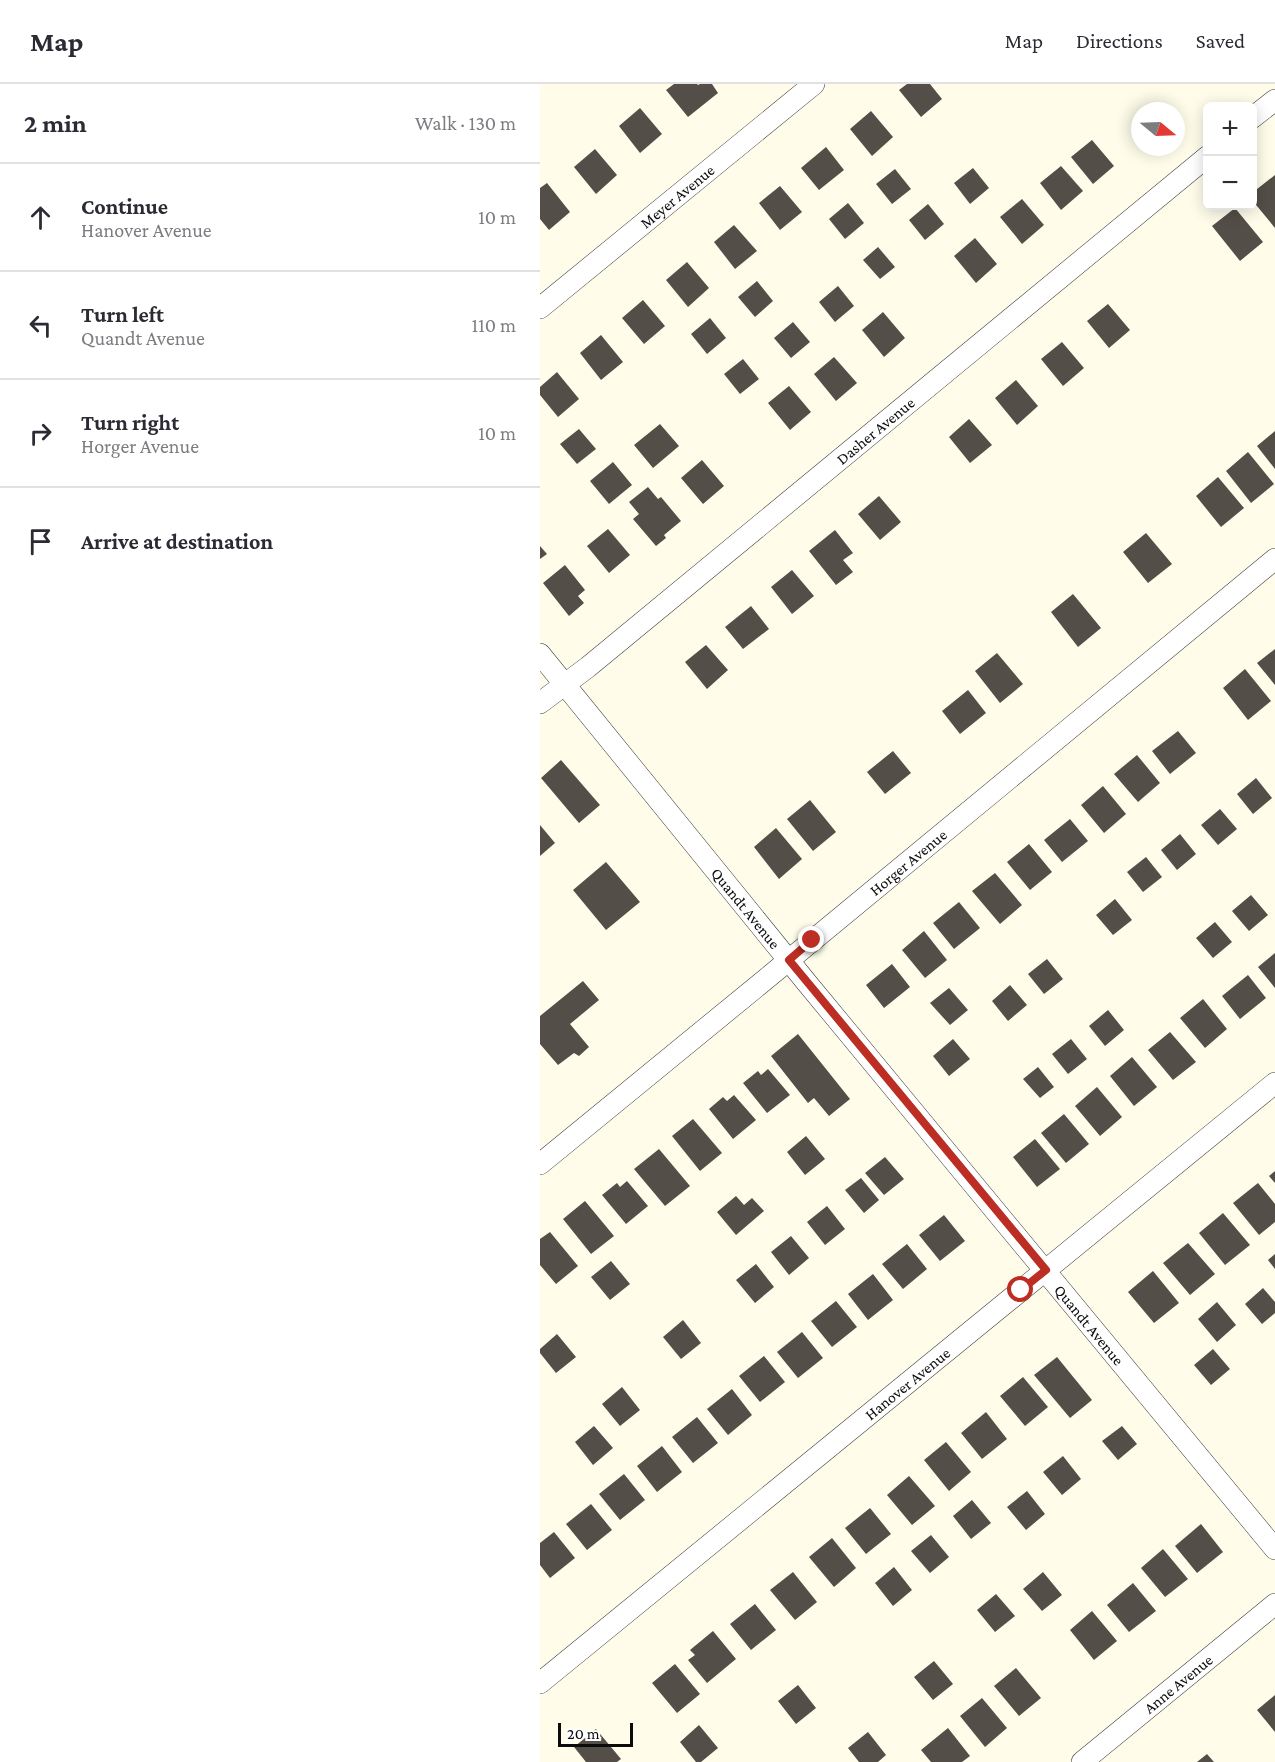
<!DOCTYPE html>
<meta charset="utf-8">
<style>
body{margin:0;font-family:"Crimson Pro",serif;background:#f2f2f3;color:#2b2b33}
.controls{position:absolute;right:18px;top:18px;display:grid;overflow:hidden;border-radius:9px;box-shadow:0 3px 15px #0003}
.controls button{width:54px;height:54px;display:grid;place-items:center;padding:0;border:0;border-bottom:2px solid #e1e1e2;background:#fff;color:#2b2b33;font:30px sans-serif}
.compass{position:absolute;left:591px;top:18px;width:54px;height:54px;border-radius:50%;background:#fff;box-shadow:0 3px 15px #0003;rotate:109deg}
.scale{position:absolute;left:18px;bottom:15px;width:75px;box-sizing:border-box;padding-left:6px;border:3px solid #0b0b0b;border-top:0;font-size:16px;line-height:21px;white-space:nowrap;color:#0b0b0b;-webkit-text-stroke:4px #fff;paint-order:stroke}
.stop{position:absolute;width:18px;height:18px;margin:-14px;border:4px solid #bc2e23;border-radius:50%;background:#fff}
.stop.end{background:#bc2e23;border-color:#fff;box-shadow:0 2px 6px #0008}
.list{margin:0;padding:0;list-style:none}
h2{display:flex;justify-content:space-between;align-items:center;height:78px;margin:0;padding:0 24px;font-size:26px}
h2 small{font-size:20px;font-weight:400;color:#7c7c81}
.list li{display:grid;grid-template-columns:39px 1fr auto;gap:18px;align-items:center;box-sizing:border-box;height:108px;padding:0 24px;border-top:2px solid #e1e1e2}
.list b{display:block;font-size:22px;white-space:nowrap}
.list p{margin:0;font-size:20px;white-space:nowrap;color:#7c7c81}
.list em{font-size:20px;font-style:normal;color:#7c7c81}
.icon{flex:none;width:33px;height:33px;fill:none;stroke:currentColor;stroke-width:2;stroke-linecap:round;stroke-linejoin:round}
.map{position:relative;flex:none;width:735px;height:1678px;overflow:hidden}
header{display:flex;align-items:center;gap:36px;box-sizing:border-box;height:84px;padding:0 30px;background:#fff;border-bottom:2px solid #e1e1e2}
header strong{font-size:28px}
nav{display:flex;gap:33px;margin-inline-start:auto;font-size:21px}
main{display:flex}
aside{flex:1;background:#fff}
.map>svg:first-child{display:block}
</style>
<header>
<strong>Map</strong>
<nav><a>Map</a><a>Directions</a><a>Saved</a></nav>
</header>
<main>
<aside>
<h2>2 min<small>Walk · 130 m</small></h2>
<ul class="list">
<li><svg class="icon" aria-label="ahead" viewBox="0 0 24 24"><path d="M12 20V5M6 11l6-6 6 6"/></svg><div><b>Continue</b><p>Hanover Avenue</p></div><em>10 m</em></li>
<li><svg class="icon" aria-label="left" viewBox="0 0 24 24"><path d="M17 20v-9H6M10 6l-5 5 5 5"/></svg><div><b>Turn left</b><p>Quandt Avenue</p></div><em>110 m</em></li>
<li><svg class="icon" aria-label="right" viewBox="0 0 24 24"><path d="M7 20v-9h11M14 6l5 5-5 5"/></svg><div><b>Turn right</b><p>Horger Avenue</p></div><em>10 m</em></li>
<li><svg class="icon" aria-label="arrive" viewBox="0 0 24 24"><path d="M6 21V4h12l-3 4 3 4H6"/></svg><div><b>Arrive at destination</b></div></li>
</ul>
</aside>
<div class="map">
<svg width="735" height="1678" viewBox="0 0 735 1678">
<rect width="100%" height="100%" fill="#fffdea"/>
<g fill="#544e48">
<path d="M134,0H157L158,1L160,0H172L178,9L148,33L126,6Z"/>
<path d="M367,0H390L402,15L381,33L359,6Z"/>
<path d="M100,24L122,50L100,69L79,42Z"/>
<path d="M331,27L353,53L332,72L310,45Z"/>
<path d="M552,56L574,82L553,100L531,73Z"/>
<path d="M286,63L304,86L279,106L261,84Z"/>
<path d="M55,65L77,91L56,110L34,83Z"/>
<path d="M521,82L543,107L521,126L500,99Z"/>
<path d="M433,84L449,104L430,120L414,99Z"/>
<path d="M355,85L371,105L352,120L336,100Z"/>
<path d="M735,91V144L712,116V109Z"/>
<path d="M7,99L30,128L9,146L0,135V104Z"/>
<path d="M240,102L262,128L240,146L219,119Z"/>
<path d="M482,115L504,141L482,160L460,133Z"/>
<path d="M308,119L324,139L305,155L289,135Z"/>
<path d="M388,120L404,140L385,156L369,136Z"/>
<path d="M695,124L723,158L700,177L672,142Z"/>
<path d="M194,141L217,167L195,185L174,158Z"/>
<path d="M435,154L457,180L436,199L414,172Z"/>
<path d="M338,163L355,183L340,195L323,176Z"/>
<path d="M147,178L169,204L148,223L126,196Z"/>
<path d="M217,197L233,217L215,233L198,213Z"/>
<path d="M298,202L314,222L295,238L279,218Z"/>
<path d="M103,216L125,242L104,260L82,234Z"/>
<path d="M568,220L590,246L569,264L547,237Z"/>
<path d="M343,228L365,254L344,273L322,246Z"/>
<path d="M170,234L186,254L167,270L151,250Z"/>
<path d="M253,238L270,258L251,274L234,254Z"/>
<path d="M61,251L83,278L61,296L40,269Z"/>
<path d="M522,258L544,284L523,302L501,275Z"/>
<path d="M294,273L317,299L296,317L274,290Z"/>
<path d="M203,275L219,295L200,310L184,290Z"/>
<path d="M17,288L39,315L18,333L0,311V303Z"/>
<path d="M476,296L498,322L477,341L455,314Z"/>
<path d="M249,302L271,328L250,346L228,319Z"/>
<path d="M429,335L452,361L430,379L409,353Z"/>
<path d="M120,340L139,362L113,384L94,361Z"/>
<path d="M39,345L56,365L37,380L20,360Z"/>
<path d="M735,347V385L717,362Z"/>
<path d="M708,368L734,400L711,419L686,387Z"/>
<path d="M162,376L184,402L163,420L141,394Z"/>
<path d="M73,378L92,401L69,420L50,397Z"/>
<path d="M678,393L704,424L681,443L656,412Z"/>
<path d="M108,403L118,415L121,413L141,437L124,451L126,454L116,462L93,435L99,430L89,418Z"/>
<path d="M339,412L361,438L340,456L318,430Z"/>
<path d="M68,445L90,471L69,489L47,462Z"/>
<path d="M295,446L313,469L303,476L313,488L296,501L269,467Z"/>
<path d="M606,449L632,480L608,499L583,468Z"/>
<path d="M0,462L7,470L0,475Z"/>
<path d="M25,481L45,506L38,512L44,519L29,532L3,499Z"/>
<path d="M252,486L274,512L252,530L231,503Z"/>
<path d="M533,510L561,544L538,563L511,528Z"/>
<path d="M211,522L229,545L203,565L185,543Z"/>
<path d="M166,561L188,586L167,605L145,578Z"/>
<path d="M735,565V601L717,579Z"/>
<path d="M457,569L483,600L460,619L435,587Z"/>
<path d="M705,585L731,617L708,636L683,604Z"/>
<path d="M428,606L446,629L420,650L402,627Z"/>
<path d="M638,647L656,669L630,690L612,667Z"/>
<path d="M353,667L371,689L345,710L327,688Z"/>
<path d="M597,671L620,699L598,718L574,690Z"/>
<path d="M21,676L60,721L39,739L1,694Z"/>
<path d="M716,694L732,714L713,730L697,710Z"/>
<path d="M563,702L586,730L564,749L541,721Z"/>
<path d="M270,716L296,748L273,767L247,735Z"/>
<path d="M680,725L697,745L678,761L661,741Z"/>
<path d="M530,735L548,757L522,778L504,756Z"/>
<path d="M0,741L15,759L0,772Z"/>
<path d="M236,744L262,775L239,795L214,763Z"/>
<path d="M640,750L656,770L637,786L621,766Z"/>
<path d="M489,760L512,788L490,806L467,778Z"/>
<path d="M606,773L622,793L603,808L587,788Z"/>
<path d="M66,778L100,818L66,846L33,806Z"/>
<path d="M455,789L482,821L460,840L432,807Z"/>
<path d="M711,811L728,831L709,847L692,827Z"/>
<path d="M575,815L592,836L573,851L556,831Z"/>
<path d="M419,818L440,844L414,865L393,839Z"/>
<path d="M675,838L692,858L673,874L656,854Z"/>
<path d="M384,847L407,876L385,894L362,866Z"/>
<path d="M735,869V904L718,883Z"/>
<path d="M507,875L523,895L504,910L488,890Z"/>
<path d="M352,880L370,903L344,924L326,901Z"/>
<path d="M708,891L726,914L700,935L682,912Z"/>
<path d="M43,897L59,916L30,940L49,963L39,972L34,969L18,981L0,960V932Z"/>
<path d="M470,901L487,921L468,937L452,917Z"/>
<path d="M409,904L428,926L410,941L390,919Z"/>
<path d="M663,915L687,945L665,964L640,934Z"/>
<path d="M568,926L584,946L565,962L549,942Z"/>
<path d="M630,948L656,978L633,996L608,966Z"/>
<path d="M258,950L310,1015L289,1032L274,1014L268,1019L231,972Z"/>
<path d="M413,955L430,975L409,992L393,972Z"/>
<path d="M531,955L547,975L528,990L512,970Z"/>
<path d="M592,973L617,1003L594,1022L570,992Z"/>
<path d="M498,983L514,1003L500,1014L483,995Z"/>
<path d="M228,985L250,1011L227,1029L203,999L218,987L221,991Z"/>
<path d="M557,1003L582,1033L560,1052L535,1022Z"/>
<path d="M194,1011L216,1036L193,1055L169,1025L183,1013L187,1017Z"/>
<path d="M524,1030L549,1060L526,1079L501,1049Z"/>
<path d="M153,1035L182,1069L160,1087L132,1052Z"/>
<path d="M266,1052L285,1075L265,1091L247,1068Z"/>
<path d="M495,1055L520,1085L497,1103L473,1073Z"/>
<path d="M119,1065L150,1102L125,1122L94,1085Z"/>
<path d="M345,1073L364,1095L344,1111L325,1089Z"/>
<path d="M735,1087V1099L729,1092Z"/>
<path d="M321,1094L339,1116L324,1129L305,1106Z"/>
<path d="M87,1097L108,1122L86,1140L62,1111L77,1099L80,1103Z"/>
<path d="M718,1099L735,1120V1138L719,1151L693,1119Z"/>
<path d="M196,1112L204,1121L212,1114L224,1127L196,1151L177,1128Z"/>
<path d="M45,1117L74,1152L51,1170L23,1135Z"/>
<path d="M287,1122L305,1145L285,1161L267,1138Z"/>
<path d="M683,1129L710,1161L685,1181L659,1149Z"/>
<path d="M404,1131L425,1157L400,1177L379,1151Z"/>
<path d="M10,1148L38,1182L16,1200L0,1181V1155Z"/>
<path d="M251,1152L269,1174L249,1191L231,1168Z"/>
<path d="M648,1159L675,1190L650,1211L623,1179Z"/>
<path d="M367,1160L387,1185L363,1205L342,1180Z"/>
<path d="M735,1170V1185L728,1176Z"/>
<path d="M71,1177L90,1200L70,1216L51,1193Z"/>
<path d="M216,1180L234,1203L215,1219L196,1196Z"/>
<path d="M613,1187L639,1219L614,1239L588,1208Z"/>
<path d="M333,1190L353,1216L328,1236L308,1210Z"/>
<path d="M723,1204L735,1218V1229L722,1240L705,1220Z"/>
<path d="M296,1217L317,1243L292,1263L271,1237Z"/>
<path d="M677,1218L696,1241L677,1258L658,1235Z"/>
<path d="M143,1236L161,1259L141,1275L123,1253Z"/>
<path d="M262,1248L283,1274L258,1294L237,1268Z"/>
<path d="M17,1250L36,1273L16,1289L0,1269V1265Z"/>
<path d="M673,1265L690,1285L671,1301L654,1281Z"/>
<path d="M224,1272L245,1298L220,1318L199,1292Z"/>
<path d="M517,1273L552,1316L530,1334L494,1291Z"/>
<path d="M483,1293L508,1323L485,1342L460,1312Z"/>
<path d="M82,1303L100,1326L80,1342L62,1320Z"/>
<path d="M192,1305L212,1331L188,1351L167,1325Z"/>
<path d="M446,1328L467,1355L442,1375L421,1349Z"/>
<path d="M157,1333L178,1359L153,1379L132,1353Z"/>
<path d="M54,1342L73,1364L53,1381L35,1358Z"/>
<path d="M582,1342L597,1360L578,1376L562,1357Z"/>
<path d="M406,1358L431,1388L409,1407L384,1376Z"/>
<path d="M122,1362L142,1388L117,1408L97,1382Z"/>
<path d="M523,1372L541,1395L522,1411L503,1388Z"/>
<path d="M84,1390L105,1416L80,1436L59,1410Z"/>
<path d="M369,1392L395,1422L372,1441L347,1411Z"/>
<path d="M487,1407L505,1430L486,1446L467,1423Z"/>
<path d="M432,1416L451,1439L431,1455L413,1432Z"/>
<path d="M51,1420L72,1446L47,1466L26,1440Z"/>
<path d="M330,1424L351,1450L326,1470L305,1444Z"/>
<path d="M661,1440L683,1468L657,1489L635,1462Z"/>
<path d="M14,1448L35,1474L10,1494L0,1481V1459Z"/>
<path d="M391,1451L409,1473L390,1489L371,1467Z"/>
<path d="M292,1454L316,1484L294,1503L269,1473Z"/>
<path d="M623,1465L648,1495L625,1513L601,1484Z"/>
<path d="M354,1483L372,1506L353,1522L335,1499Z"/>
<path d="M253,1488L277,1518L255,1536L230,1506Z"/>
<path d="M503,1488L522,1511L502,1527L483,1505Z"/>
<path d="M593,1499L616,1527L589,1548L567,1521Z"/>
<path d="M456,1510L475,1532L455,1548L437,1526Z"/>
<path d="M215,1520L236,1546L211,1566L190,1540Z"/>
<path d="M552,1527L577,1557L554,1576L530,1546Z"/>
<path d="M173,1547L196,1575L167,1599L148,1576L155,1571L150,1566Z"/>
<path d="M394,1577L413,1600L393,1616L374,1593Z"/>
<path d="M135,1580L160,1610L137,1629L112,1599Z"/>
<path d="M476,1584L501,1614L479,1632L454,1602Z"/>
<path d="M258,1601L276,1624L256,1640L238,1617Z"/>
<path d="M735,1611V1648L717,1626Z"/>
<path d="M442,1614L467,1644L445,1663L420,1632Z"/>
<path d="M159,1641L178,1664L161,1678H156L140,1658Z"/>
<path d="M408,1644L430,1672L422,1678H391L381,1666Z"/>
<path d="M56,1645L81,1675L77,1678H46L34,1663Z"/>
<path d="M328,1648L346,1671L338,1678H319L308,1664Z"/>
<path d="M667,1670L674,1678H657Z"/>
</g>
<g fill="none" stroke-linecap="round" stroke-linejoin="round">
<defs>
<g id="street">
<path d="M712,34L735,16"/>
<path id="s1" d="M0,224L274,0"/>
<path id="s2" d="M0,570L267,899L735,1465"/>
<path id="s3" d="M0,619L48,583L668,72"/>
<path id="s4" d="M0,1080L226,895L735,475"/>
<path id="s5" d="M0,1599L735,999"/>
<path id="s6" d="M542,1678L735,1520"/>
</g>
</defs>
<use href="#street" stroke="#3e3e3e" stroke-width="22"/>
<use href="#street" stroke="#fff" stroke-width="21"/>
</g>
<g fill="none" stroke-linecap="round" stroke-linejoin="round">
<path stroke="#bc2e23" stroke-width="8" d="M272,856L249,876L506,1186L481,1206"/>
</g>
<g text-anchor="middle" dominant-baseline="central" stroke-width="6" stroke-linejoin="round" paint-order="stroke">
<g font-size="16" fill="#0b0b0b" stroke="#fff">
<text stroke="none"><textPath href="#s1" startOffset="177">Meyer Avenue</textPath></text>
<text stroke="none"><textPath href="#s3" startOffset="432">Dasher Avenue</textPath></text>
<text stroke="none"><textPath href="#s4" startOffset="476">Horger Avenue</textPath></text>
<text stroke="none"><textPath href="#s2" startOffset="327">Quandt Avenue</textPath></text>
<text stroke="none"><textPath href="#s2" startOffset="867">Quandt Avenue</textPath></text>
<text stroke="none"><textPath href="#s5" startOffset="474">Hanover Avenue</textPath></text>
<text stroke="none"><textPath href="#s6" startOffset="124">Anne Avenue</textPath></text>
</g>
</g>
</svg>
<div class="controls">
<button>+</button>
<button>−</button>
</div>
<svg class="compass" viewBox="-18 -18 36 36"><path d="M0-13l5 13h-10z" fill="#e53935"/><path d="M0 13l5-13h-10z" fill="#7c7c81"/></svg>
<div class="scale">20 m</div>
<div class="stop" style="left:481px;top:1206px"></div>
<div class="stop end" style="left:272px;top:856px"></div>
</div>
</main>
